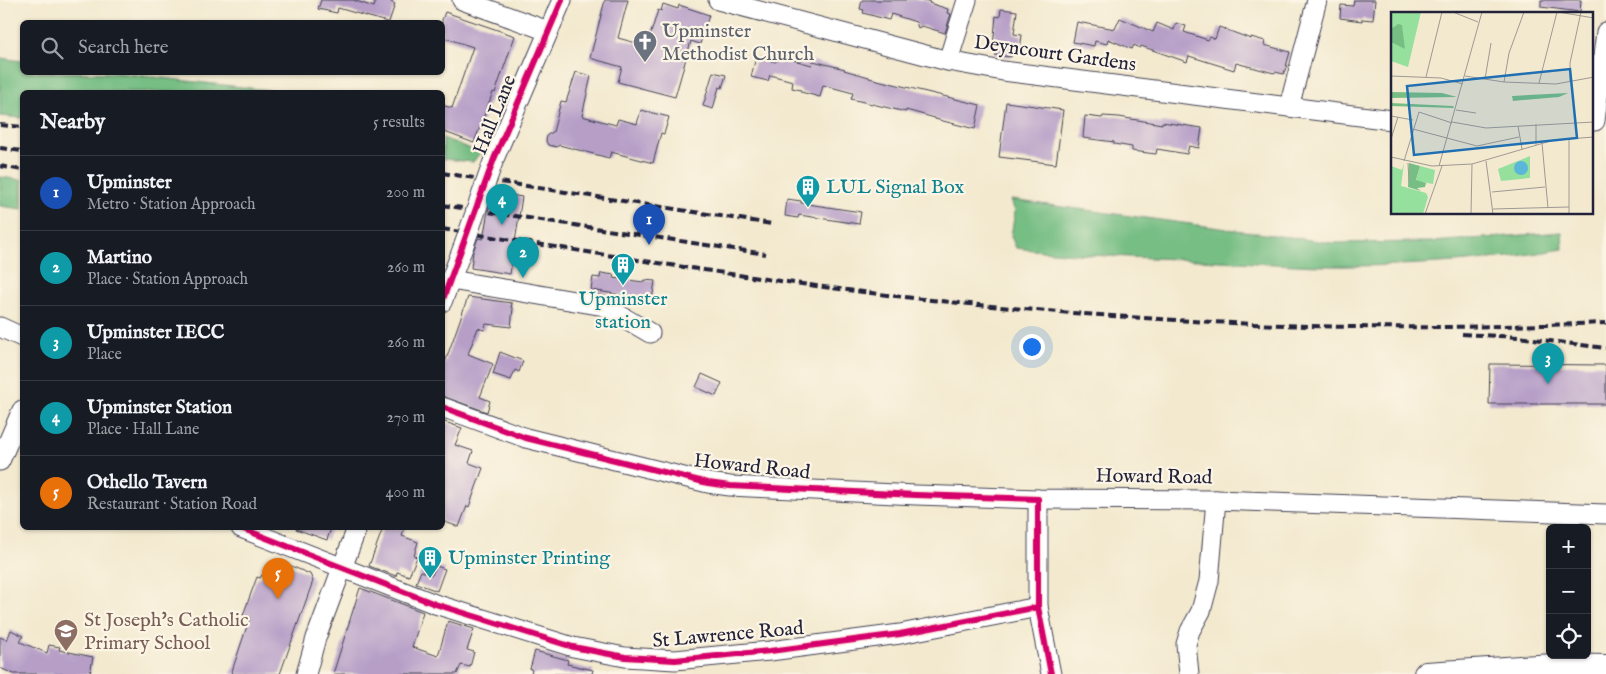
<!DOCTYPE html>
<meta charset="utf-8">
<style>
body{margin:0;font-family:"IM FELL English",serif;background:#242831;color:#f1f3f6}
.controls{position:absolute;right:15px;bottom:15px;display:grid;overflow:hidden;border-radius:8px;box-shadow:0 1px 4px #0004}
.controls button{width:45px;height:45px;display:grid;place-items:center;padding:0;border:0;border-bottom:1px solid #363941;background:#171b24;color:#f1f3f6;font:25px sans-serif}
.you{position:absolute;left:1031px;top:346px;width:18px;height:18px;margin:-12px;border:4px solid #fff;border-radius:50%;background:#1a73e8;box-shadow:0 0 0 8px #1a73e833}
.badge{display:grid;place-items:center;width:32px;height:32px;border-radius:50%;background:#0f766e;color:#fff;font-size:16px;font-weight:700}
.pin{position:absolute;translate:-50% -41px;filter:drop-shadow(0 1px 2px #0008)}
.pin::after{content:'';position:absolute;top:26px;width:18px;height:15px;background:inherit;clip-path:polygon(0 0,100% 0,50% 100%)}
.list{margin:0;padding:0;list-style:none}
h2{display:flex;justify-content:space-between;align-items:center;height:65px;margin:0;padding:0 20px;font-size:21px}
h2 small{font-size:16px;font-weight:400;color:#9ea1a6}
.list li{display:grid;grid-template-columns:32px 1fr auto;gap:15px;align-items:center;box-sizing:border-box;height:75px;padding:0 20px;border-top:1px solid #363941}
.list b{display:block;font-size:19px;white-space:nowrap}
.list p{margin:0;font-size:16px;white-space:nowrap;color:#9ea1a6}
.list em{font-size:16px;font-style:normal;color:#9ea1a6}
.icon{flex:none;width:28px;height:28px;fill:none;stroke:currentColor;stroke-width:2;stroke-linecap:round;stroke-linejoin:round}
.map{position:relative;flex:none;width:1606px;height:674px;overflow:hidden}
.search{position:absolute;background:#171b24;box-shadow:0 1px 4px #0004;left:20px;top:20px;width:425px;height:55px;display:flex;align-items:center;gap:12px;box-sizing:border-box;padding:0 18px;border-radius:8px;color:#9ea1a6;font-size:19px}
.panel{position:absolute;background:#171b24;box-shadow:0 1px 4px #0004;left:20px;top:90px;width:425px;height:440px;border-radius:8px}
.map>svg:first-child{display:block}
</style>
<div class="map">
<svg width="1606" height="674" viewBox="0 0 1606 674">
<rect width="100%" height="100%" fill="#fcf5e5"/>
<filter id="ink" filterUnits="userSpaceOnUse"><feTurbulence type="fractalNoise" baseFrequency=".02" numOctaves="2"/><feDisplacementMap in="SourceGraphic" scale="10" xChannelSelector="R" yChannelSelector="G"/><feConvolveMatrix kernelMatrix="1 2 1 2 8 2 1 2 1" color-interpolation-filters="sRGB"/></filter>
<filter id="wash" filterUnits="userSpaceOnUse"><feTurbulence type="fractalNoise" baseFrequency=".0096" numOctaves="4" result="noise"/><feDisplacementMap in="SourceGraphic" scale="20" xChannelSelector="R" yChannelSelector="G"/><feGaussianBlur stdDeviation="1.12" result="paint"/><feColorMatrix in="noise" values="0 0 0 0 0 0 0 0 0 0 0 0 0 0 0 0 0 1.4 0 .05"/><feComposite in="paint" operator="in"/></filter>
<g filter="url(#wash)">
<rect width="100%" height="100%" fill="#f3e9cf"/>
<g fill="#77be84" stroke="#4c7060">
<path d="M0,58L22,61V72L118,73L285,92H22V118L0,116Z"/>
<path d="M443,138L480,153L473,162L443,159Z"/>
<path d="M0,177L22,180V209L0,206Z"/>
<path d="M1011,200L1332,243L1432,242L1562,232L1563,249C1495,261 1425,265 1356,266C1303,267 1250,262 1197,260C1137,257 1077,256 1016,248L1011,236L1015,212Z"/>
</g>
<g id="blocks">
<g fill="#b69ec7">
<path d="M321,0H353L374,7L376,0H392L391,2L395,4L389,22H387L338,8L337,13L318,9Z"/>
<path d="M605,0H628L618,38L647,46L658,10L661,11L663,4L678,9L679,5L709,15L700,44L691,41L675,97L618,82L622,67L590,58Z"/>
<path d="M862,0H924L930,2L929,3L948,9L947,13L951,14L945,33L922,26L918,28L916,22L891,14L889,20L863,13L864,10L860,9Z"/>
<path d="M1354,0H1375L1373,20L1362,19V21L1340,18L1341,5L1353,6Z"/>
<path d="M1541,0H1581L1580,12L1541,7Z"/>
<path d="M1001,9L1017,11L1014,34L1022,35L1020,50L1012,49L1011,57L995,55L996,47L993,46L996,16L1000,17Z"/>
<path d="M445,12L515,36L495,93L493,92L474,143L442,131V105L452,108L473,47L442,37V20Z"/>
<path d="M1120,18L1153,32L1157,23L1174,30L1176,23L1186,26L1184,32L1208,40L1210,37L1215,39L1219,27L1251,39V37L1265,41L1264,45L1290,52L1284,74L1275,72L1274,73L1236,63L1234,70L1189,56L1187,62L1141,46L1140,48L1134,45L1132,49L1108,39L1107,44L1095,41L1094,46L1073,42L1077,22L1115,29Z"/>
<path d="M778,56L812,65L813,61L845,69L844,70L869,77V78L980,105L975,129L935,119V118L906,110V112L851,99L853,93L823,85L820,97L801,92V90L792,88L793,81L770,75L768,81L751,77L756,57L776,62Z"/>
<path d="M576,72L591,76L582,116L616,125L618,119L637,124L641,110L669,117L664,134L661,133L653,163L611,152L609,158L559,145L557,147L548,145L546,141L547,135L553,132L561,101L566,102Z"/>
<path d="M713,72L726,75L722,88L719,87L713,109L703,106Z"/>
<path d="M1006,102L1063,110L1056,164L999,157Z"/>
<path d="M1085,116L1102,118L1103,116L1119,117L1162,124V122L1202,128L1199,148L1189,146L1187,154L1157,149L1156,154L1132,151V147L1114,144V142L1083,138Z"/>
<path d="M494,192L522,197L510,274L471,268L473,252L478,238L483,239L488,211Z"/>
<path d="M787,199L801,201V203L861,212L859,224L799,215L798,218L785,216Z"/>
<path d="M601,273L614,275L613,278L643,282L644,280L655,281L652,300L591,290L593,277L600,278Z"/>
<path d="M468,297L512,303L511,308H513L511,327L486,324L484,330L478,328L468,354L493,364L480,397L490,401L487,412L442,396V371Z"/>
<path d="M500,352L523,361L519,372L515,370L511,380L493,374Z"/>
<path d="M1490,364L1606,365V404H1489Z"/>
<path d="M702,374L722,383L716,396L696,387Z"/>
<path d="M442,421L462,428L455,445L473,451L469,463L483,468L469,507L467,506L459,527L442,521Z"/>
<path d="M296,528H331L327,540L296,529Z"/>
<path d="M383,528H405L402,536L418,542L414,556L417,557L409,576L397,572L396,576L369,566Z"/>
<path d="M274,562L290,568L291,566L310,574L313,581L280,674H231L250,617L243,615L257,577L260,578L262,575L268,577Z"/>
<path d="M436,566L445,569L437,591L416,583L421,571L432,575Z"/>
<path d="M360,588L423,612L412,647L438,656L448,621L474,629L467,650L474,652L470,667L461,665L457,674H333Z"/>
<path d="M11,630L23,636L20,642L47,653L49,645L60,647L59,650L93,657L90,674H14L0,668V637L7,640Z"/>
<path d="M535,651L568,660L567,664L593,670L592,674H531L532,670L530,669Z"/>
</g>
</g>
</g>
<g filter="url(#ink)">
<use href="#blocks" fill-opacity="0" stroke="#414051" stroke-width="1"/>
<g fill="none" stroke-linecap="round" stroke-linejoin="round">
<defs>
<g id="minor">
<path d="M462,0L548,31"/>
<path d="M718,0L948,61L1003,71L1392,120"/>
<path d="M948,61L967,0"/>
<path d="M1289,107L1317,0"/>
<path d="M1595,121L1606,32"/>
<path d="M494,159L562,0"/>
<path d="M451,280L604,306L650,333"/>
<path d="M442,302L464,245"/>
<path d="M0,327L22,337"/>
<path d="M442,407L526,438L708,483L730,486L916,495L1038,499L1216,500L1606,514"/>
<path d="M0,461L22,410"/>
<path d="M1038,499V607L1051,674"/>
<path d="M241,528L435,604L573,647L625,657L675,660L770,651L900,634L1038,607"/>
<path d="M306,674L316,638L357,528"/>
<path d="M1189,674L1186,644L1190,631L1201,611L1209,581L1216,500"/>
</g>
<path id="major" d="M1426,674L1553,666L1606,667"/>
</defs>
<use href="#minor" stroke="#414051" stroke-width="21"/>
<use href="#major" stroke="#414051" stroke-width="26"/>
<use href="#minor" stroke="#fff" stroke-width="19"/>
<use href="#major" stroke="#fff" stroke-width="24"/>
<g stroke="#22223b" stroke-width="4" stroke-dasharray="8 4" stroke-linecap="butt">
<path d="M0,125L22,127"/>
<path d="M0,148L22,151"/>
<path d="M0,166L22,170"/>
<path d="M442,173L772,224"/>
<path d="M442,205L766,254"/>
<path d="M442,229C640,260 837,294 1036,310C1142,319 1248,325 1353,327C1438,328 1522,326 1606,323"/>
<path d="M1462,334L1518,337L1606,348"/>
</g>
<defs>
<path id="minor-bridge" d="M464,245L494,159"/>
</defs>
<use href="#minor-bridge" stroke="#414051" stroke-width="21" stroke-linecap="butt"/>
<use href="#minor-bridge" stroke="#fff" stroke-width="19"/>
<defs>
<g id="cycleway">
<path d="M442,302L494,159L562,0"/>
<path d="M442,407L526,438L708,483L730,486L916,495L1038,499V607L1051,674"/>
<path d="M241,528L435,604L573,647L625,657L675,660L770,651L900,634L1038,607"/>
</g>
</defs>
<use href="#cycleway" stroke="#fcf5e5" stroke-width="9"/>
<use href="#cycleway" stroke="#d6006c" stroke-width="6"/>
</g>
</g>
<defs>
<symbol id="church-pin" viewBox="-11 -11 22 30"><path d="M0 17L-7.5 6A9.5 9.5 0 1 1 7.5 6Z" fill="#6b7280" stroke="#fcf5e5"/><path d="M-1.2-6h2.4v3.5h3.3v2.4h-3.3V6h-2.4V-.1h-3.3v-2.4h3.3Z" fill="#fff"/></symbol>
<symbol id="building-pin" viewBox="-11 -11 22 30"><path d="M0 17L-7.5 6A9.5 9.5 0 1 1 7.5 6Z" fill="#0f9aa8" stroke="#fcf5e5"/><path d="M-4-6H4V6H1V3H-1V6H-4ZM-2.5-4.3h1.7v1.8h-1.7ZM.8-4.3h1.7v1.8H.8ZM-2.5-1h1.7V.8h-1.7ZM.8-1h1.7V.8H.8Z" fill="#fff"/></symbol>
<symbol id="school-pin" viewBox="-11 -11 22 30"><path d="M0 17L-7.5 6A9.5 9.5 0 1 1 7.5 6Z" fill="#8d6e63" stroke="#fcf5e5"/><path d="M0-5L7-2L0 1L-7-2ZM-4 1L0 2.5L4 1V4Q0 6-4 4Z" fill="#fff"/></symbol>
</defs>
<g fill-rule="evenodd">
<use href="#church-pin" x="631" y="28" width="28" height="38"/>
<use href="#building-pin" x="794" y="173" width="28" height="38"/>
<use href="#building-pin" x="609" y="251" width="28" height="38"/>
<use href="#building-pin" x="416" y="544" width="28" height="38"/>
<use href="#school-pin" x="52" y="617" width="28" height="38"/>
</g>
<g text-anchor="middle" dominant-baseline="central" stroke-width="4.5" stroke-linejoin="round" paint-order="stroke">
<g font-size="20" fill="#5b616d" stroke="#fcf5e5" text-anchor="start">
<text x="662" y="31">Upminster<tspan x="662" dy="23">Methodist Church</tspan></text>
</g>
<g font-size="20" fill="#22223b" stroke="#fcf5e5">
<text transform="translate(1055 54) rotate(8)">Deyncourt Gardens</text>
<text transform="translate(495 115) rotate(-68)">Hall Lane</text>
<text transform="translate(752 467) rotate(6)">Howard Road</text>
<text transform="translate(1154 477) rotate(1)">Howard Road</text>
<text transform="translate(728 635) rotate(-5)">St Lawrence Road</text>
</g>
<g font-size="20" fill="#0d838f" stroke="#fcf5e5" text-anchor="start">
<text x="826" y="187">LUL Signal Box</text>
<text x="623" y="299" text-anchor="middle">Upminster<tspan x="623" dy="23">station</tspan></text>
<text x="448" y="558">Upminster Printing</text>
</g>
<g font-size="20" fill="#785e54" stroke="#fcf5e5" text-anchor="start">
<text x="84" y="620">St Joseph's Catholic<tspan x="84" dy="23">Primary School</tspan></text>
</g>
</g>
<g transform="translate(1391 12)">
<rect width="202" height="202" fill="#f3e9cf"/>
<path d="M0,0H30L17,55L0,49ZM139,144V166L110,169L107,157ZM13,151L10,174L35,181L37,185L32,202H0V154L11,158ZM29,154L44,158L42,172L25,169Z" fill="#94e09c"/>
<path d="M7,12L11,13L14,37L0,30V17ZM0,80L51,81L66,85L0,86ZM177,81L168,85L132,88L122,89L121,84ZM0,91L62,94L63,96L0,94ZM18,151L29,154L25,168L35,171L34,175L26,176L30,179L17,175Z" fill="#77be84"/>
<path d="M123 156a7 7 0 1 1 14 0a7 7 0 1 1-14 0Z" fill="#5bb7d9"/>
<path fill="none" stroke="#9f9994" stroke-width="1" d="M62,0L87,10M167,0L203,6M0,64L50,66L72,72M74,64L113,70L165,72L203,65M35,65L51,0M94,67L100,31M113,70L118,41L133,0M179,70V51L190,0M148,71L166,0M65,98L85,101M0,104L22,108M61,110L95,116L203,110M127,114L131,137M22,117L86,134L128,125M0,127L7,105M151,131L157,196M145,133V112M0,145L41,154L81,152L163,128L203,125M13,149L28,100L61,111M95,149L102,202M17,151L18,170M48,154L91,0M101,180L154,175M102,197L178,195M34,202L51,154M80,202L81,152M178,202V126"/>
<path fill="#1f6fb2" fill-opacity="0.15" stroke="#1f6fb2" stroke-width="2.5" d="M179,57L186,126L23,143L16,74Z"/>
<rect width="202" height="202" fill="none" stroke="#22223b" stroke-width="2.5"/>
</g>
</svg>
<div class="controls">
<button>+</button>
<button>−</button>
<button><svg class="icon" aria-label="locate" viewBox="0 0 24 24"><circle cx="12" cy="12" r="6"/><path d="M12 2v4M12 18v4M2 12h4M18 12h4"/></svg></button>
</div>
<div class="you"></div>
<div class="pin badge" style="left:649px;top:245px;background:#1a4fb4">1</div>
<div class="pin badge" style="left:523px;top:278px;background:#0f9aa8">2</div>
<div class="pin badge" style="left:1548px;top:384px;background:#0f9aa8">3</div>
<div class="pin badge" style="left:502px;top:225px;background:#0f9aa8">4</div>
<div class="pin badge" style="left:278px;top:599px;background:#e8710a">5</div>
<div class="search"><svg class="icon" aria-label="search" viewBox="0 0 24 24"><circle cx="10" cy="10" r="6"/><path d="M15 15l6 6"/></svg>Search here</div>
<section class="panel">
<h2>Nearby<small>5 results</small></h2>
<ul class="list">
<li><span class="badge" style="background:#1a4fb4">1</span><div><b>Upminster</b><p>Metro · Station Approach</p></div><em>200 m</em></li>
<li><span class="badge" style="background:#0f9aa8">2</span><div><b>Martino</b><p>Place · Station Approach</p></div><em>260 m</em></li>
<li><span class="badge" style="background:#0f9aa8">3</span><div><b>Upminster IECC</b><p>Place</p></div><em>260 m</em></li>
<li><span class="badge" style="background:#0f9aa8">4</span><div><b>Upminster Station</b><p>Place · Hall Lane</p></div><em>270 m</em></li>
<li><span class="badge" style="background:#e8710a">5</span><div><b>Othello Tavern</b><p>Restaurant · Station Road</p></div><em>400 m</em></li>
</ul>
</section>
</div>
